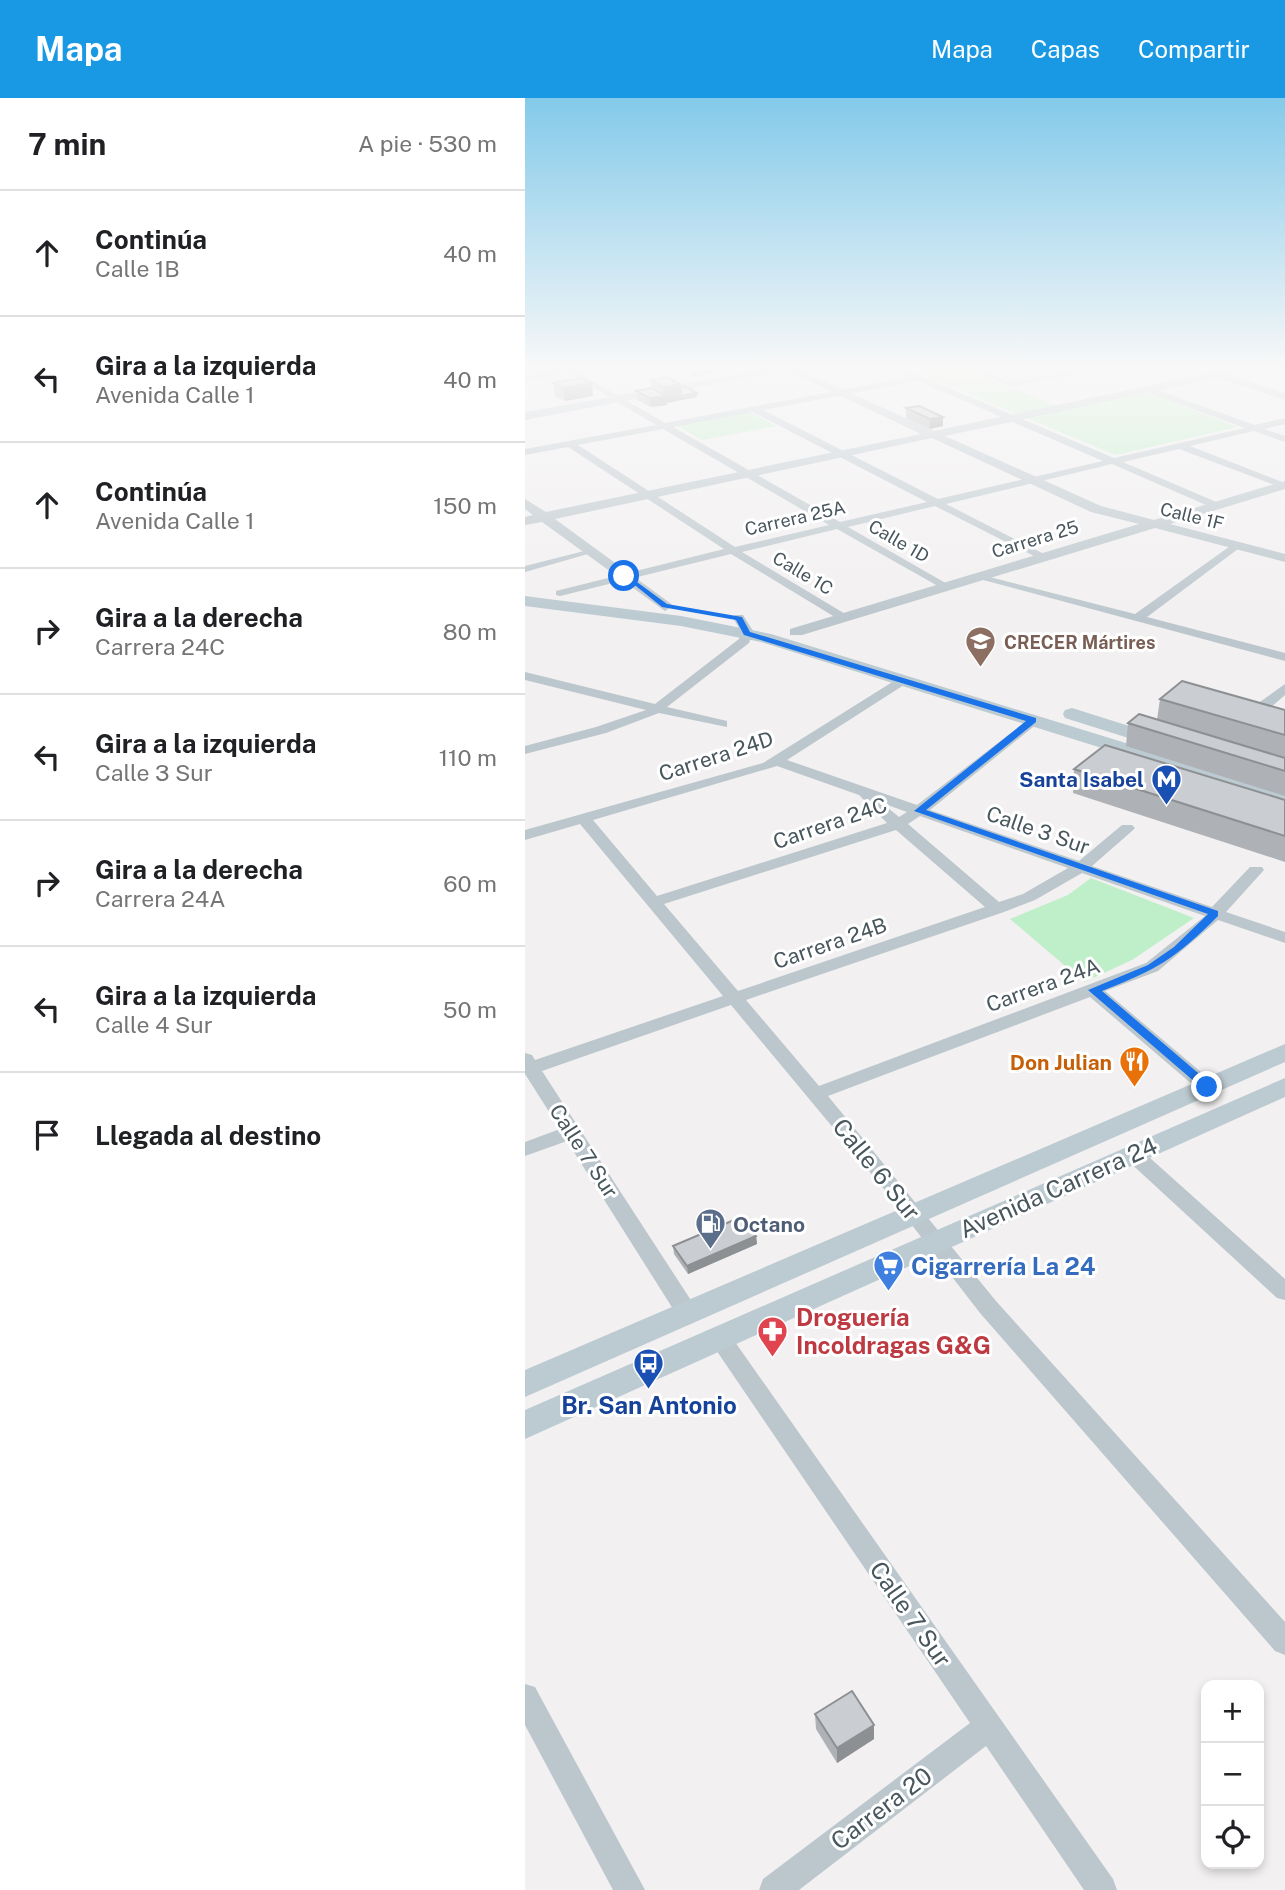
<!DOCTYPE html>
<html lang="es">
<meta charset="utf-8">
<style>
body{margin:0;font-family:"Public Sans",sans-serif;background:#f6f6f6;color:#202124}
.controls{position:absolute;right:21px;bottom:21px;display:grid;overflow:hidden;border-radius:14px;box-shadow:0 4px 10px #0003}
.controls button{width:63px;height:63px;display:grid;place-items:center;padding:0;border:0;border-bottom:2px solid #e0e0e0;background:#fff;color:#202124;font:35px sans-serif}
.stop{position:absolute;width:21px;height:21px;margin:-16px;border:5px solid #1a73e8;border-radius:50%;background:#fff}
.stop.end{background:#1a73e8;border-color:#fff;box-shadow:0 2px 7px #0008}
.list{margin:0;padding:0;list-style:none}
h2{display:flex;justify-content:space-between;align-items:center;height:91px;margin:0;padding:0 28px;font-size:30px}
h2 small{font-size:23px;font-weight:400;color:#757577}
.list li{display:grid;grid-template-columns:46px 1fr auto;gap:21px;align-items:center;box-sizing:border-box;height:126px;padding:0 28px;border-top:2px solid #e0e0e0}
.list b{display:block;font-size:26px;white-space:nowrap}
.list p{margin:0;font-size:23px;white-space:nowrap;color:#757577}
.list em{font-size:23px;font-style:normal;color:#757577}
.icon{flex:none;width:38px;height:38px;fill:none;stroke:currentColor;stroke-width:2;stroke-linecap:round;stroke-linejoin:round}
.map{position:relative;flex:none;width:760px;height:1792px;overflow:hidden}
header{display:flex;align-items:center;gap:42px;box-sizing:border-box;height:98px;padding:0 35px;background:#1999e3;color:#fff}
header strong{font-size:33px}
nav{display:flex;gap:38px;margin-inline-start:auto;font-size:24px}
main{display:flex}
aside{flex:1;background:#fff}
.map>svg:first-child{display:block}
</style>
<header>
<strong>Mapa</strong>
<nav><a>Mapa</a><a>Capas</a><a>Compartir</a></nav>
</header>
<main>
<aside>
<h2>7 min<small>A pie · 530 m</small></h2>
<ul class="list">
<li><svg class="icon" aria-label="ahead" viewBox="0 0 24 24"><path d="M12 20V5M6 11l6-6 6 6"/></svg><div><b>Continúa</b><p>Calle 1B</p></div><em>40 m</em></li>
<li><svg class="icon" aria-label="left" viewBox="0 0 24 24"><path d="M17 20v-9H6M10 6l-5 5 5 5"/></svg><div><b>Gira a la izquierda</b><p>Avenida Calle 1</p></div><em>40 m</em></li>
<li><svg class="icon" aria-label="ahead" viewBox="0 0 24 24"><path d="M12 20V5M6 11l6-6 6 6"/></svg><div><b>Continúa</b><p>Avenida Calle 1</p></div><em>150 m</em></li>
<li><svg class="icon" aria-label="right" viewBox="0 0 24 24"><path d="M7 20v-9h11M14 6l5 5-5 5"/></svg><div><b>Gira a la derecha</b><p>Carrera 24C</p></div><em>80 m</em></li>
<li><svg class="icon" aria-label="left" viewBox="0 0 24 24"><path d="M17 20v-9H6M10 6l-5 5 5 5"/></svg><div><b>Gira a la izquierda</b><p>Calle 3 Sur</p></div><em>110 m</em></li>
<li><svg class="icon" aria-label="right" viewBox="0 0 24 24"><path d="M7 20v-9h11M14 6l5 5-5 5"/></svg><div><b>Gira a la derecha</b><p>Carrera 24A</p></div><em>60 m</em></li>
<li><svg class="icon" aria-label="left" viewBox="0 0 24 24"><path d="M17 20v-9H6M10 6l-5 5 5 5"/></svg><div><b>Gira a la izquierda</b><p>Calle 4 Sur</p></div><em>50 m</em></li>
<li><svg class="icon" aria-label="arrive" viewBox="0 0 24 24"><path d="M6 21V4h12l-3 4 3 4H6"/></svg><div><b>Llegada al destino</b></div></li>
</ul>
</aside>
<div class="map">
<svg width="760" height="1792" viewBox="0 0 760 1792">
<rect width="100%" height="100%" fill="#f2f0f0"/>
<g fill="#bfefc8">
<path d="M379,269H435L541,311L620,294L713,329L591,357Z"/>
<path d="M223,313L251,328L177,342L151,327Z"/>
<path d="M566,780L669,820L607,862L559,884L485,821L543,797Z"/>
</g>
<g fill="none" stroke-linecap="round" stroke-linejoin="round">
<path fill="#bcc7cd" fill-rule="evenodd" d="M63,452L70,454L0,474V468Z"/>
<g fill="#bcc7cd" fill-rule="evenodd">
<path d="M53,269H71L52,274L140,325L385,279L364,269H374L589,360L720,330L618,293L621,288L730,327L760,320V326L739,331L760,338V344L729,333L665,348L760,385V391L654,351L598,364L696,406V410H688L587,366L421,406L521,457V461L517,462L410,408L323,429L424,487V491L420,492L312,431L217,454L322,517L324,520L318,524L206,456L35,498L31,497V493L199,451L43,349L0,357V351L131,327L44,275L0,282V278ZM393,283L578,363L413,401L238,312ZM228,314L402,404L315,424L148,329ZM138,331L304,427L210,449L53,347Z"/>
<path d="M438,269C457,268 474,284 491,283C521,281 550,268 580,269L488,289Z"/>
<path d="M708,446L717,448L622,519L760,555V563L447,479L453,476L610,516Z"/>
<path d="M210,517H218L228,533L224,545L142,609L202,623V629L134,615L81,635L0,656V648L71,629L121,612L0,582V574L130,606L214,541L216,533L208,520Z"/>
<path d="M377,578L383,582L382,585L262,662L392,707L508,618L513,619V625L405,712L554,763L597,727H607L610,730L607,733L567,768L687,809L725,769H737L739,772L701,814L760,834V845L693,822L633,873L580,893L689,985L691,989L689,993H675L565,899L303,998L471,1203L760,1524V1557L750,1553L455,1215L359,1091L206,907L17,973L171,1210L174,1216L171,1222L163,1225L155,1222L42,1043L0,1058V1044L35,1031L0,976V955L7,957L10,962L198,898L55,726L0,742V732L238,665ZM252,668L334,697L362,725L132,798L68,722ZM357,705L382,714L374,719ZM395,718L543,770L498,796L474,804L383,726ZM371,732L460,809L213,893L139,806ZM557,775L680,818L621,865L294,988L221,902L479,814L510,802Z"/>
<path d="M760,586V597L745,610H735V604Z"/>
<path d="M608,1049L615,1051L760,1181V1202L752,1200L601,1061L598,1056L601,1051Z"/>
<path d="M195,1231L203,1234L588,1781L592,1792H559L461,1648L274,1792H234L238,1781L445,1625L187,1246L184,1240L187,1234Z"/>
<path d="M0,1586L10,1589L120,1792H88L0,1627Z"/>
</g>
<path fill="#bcc7cd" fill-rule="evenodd" d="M255,269H268L409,333L713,269H732L705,277L760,295V302L692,280L420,338L576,408L629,422L760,383V391L645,426L760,456V464L630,430L277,537H265V531L614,426L566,414L407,340L30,421L145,505L148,508L140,513L17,424L0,427V419L8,417L0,411V401L21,414L396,336Z"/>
<g fill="#bccad1" fill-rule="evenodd">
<path d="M254,269H278L0,322V314Z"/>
<path d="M0,498L156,518L246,536L760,694V707L236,544L156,528L0,508Z"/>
<path d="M547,610L639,639L642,643L632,649L540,620L538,616L540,612Z"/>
<path d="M760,946V964L0,1299V1272Z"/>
<path d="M760,980V999L0,1341V1312Z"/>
</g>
</g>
<g fill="#aeb1b5">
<path d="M159,269H220L169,278L159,272Z"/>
<path d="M282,269H344L337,270L335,269L307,273L304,272L291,274L282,270Z"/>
<path d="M126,282L172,295V299L142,305V307L126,309L112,302L111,293L127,290Z"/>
<path d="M28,285L68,298L40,303L30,298Z"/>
<path d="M381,310L418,319V328L405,331L381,320Z"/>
<path d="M635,601L760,612V698L601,648L603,625L632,622Z"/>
<path d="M549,671L760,702V764L548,695Z"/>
<path d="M231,1138L232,1146L163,1176L149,1156L148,1148Z"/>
<path d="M290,1616L349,1627V1641L312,1665L291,1631Z"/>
</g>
<g fill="#8d9093">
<path d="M169,269H220L169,278Z"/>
<path d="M297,269H304V272L291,274V270Z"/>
<path d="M306,269H322V271L307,273Z"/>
<path d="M67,285L68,298L40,303L38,290Z"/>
<path d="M155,286L156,302L142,305V307L126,309L125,300L139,298L138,289Z"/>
<path d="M172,295V299L156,302V298Z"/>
<path d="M418,319V328L405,331V321Z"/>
<path d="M231,1138L232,1146L163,1176L162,1168Z"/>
<path d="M349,1627V1641L312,1665V1650Z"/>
</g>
<g fill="#caced2" stroke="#8d9093" stroke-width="2">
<path d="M142,279L155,286L138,289L126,282Z"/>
<path d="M56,280L67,285L38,290L28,285Z"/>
<path d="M160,288L172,295L156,298L155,289Z"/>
<path d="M127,290L141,298L125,300L111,293Z"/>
<path d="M394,308L418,319L405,321L381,310Z"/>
<path d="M657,583L760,612V637L635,601Z"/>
<path d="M614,616L760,660V673L603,625Z"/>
<path d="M580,647L760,702V738L549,671Z"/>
<path d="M216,1119L231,1138L162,1168L148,1148Z"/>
<path d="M327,1593L349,1627L312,1650L290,1616Z"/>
</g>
<linearGradient id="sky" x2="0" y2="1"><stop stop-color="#83caea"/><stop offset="0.52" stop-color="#f9f8f8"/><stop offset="1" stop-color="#f9f8f8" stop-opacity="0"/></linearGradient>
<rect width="760" height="520" fill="url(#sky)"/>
<path fill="#1a73e8" d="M96,476H101L142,506L217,519L225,534L511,620V624L401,712L693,813V818C650,861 633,871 577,893L686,986V991H678L563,892L623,867L649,849L683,816L389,713L501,623L219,537L211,522L137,509Z"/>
<defs>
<symbol id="school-pin" viewBox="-11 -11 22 30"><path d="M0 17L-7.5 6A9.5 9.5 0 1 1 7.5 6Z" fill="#8d6e63" stroke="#fff"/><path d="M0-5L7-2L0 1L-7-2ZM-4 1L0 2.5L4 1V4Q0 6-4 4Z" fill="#fff"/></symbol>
<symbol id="metro-pin" viewBox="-11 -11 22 30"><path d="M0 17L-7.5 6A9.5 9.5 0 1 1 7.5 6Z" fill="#1a4fb4" stroke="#fff"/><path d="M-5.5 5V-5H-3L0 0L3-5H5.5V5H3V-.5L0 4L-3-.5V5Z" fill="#fff"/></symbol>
<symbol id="restaurant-pin" viewBox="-11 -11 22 30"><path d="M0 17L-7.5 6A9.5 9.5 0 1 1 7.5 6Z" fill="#e8710a" stroke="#fff"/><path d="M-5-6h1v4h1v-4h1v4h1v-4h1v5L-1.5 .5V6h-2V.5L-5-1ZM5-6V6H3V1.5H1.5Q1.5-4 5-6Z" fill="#fff"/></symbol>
<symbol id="fuel-pin" viewBox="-11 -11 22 30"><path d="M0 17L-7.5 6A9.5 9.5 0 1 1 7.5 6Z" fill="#5c6f8a" stroke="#fff"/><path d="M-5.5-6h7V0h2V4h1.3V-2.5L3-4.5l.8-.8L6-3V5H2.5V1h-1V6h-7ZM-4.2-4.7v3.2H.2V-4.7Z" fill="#fff"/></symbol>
<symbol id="supermarket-pin" viewBox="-11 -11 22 30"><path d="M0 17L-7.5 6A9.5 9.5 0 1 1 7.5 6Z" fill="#3f7fe0" stroke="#fff"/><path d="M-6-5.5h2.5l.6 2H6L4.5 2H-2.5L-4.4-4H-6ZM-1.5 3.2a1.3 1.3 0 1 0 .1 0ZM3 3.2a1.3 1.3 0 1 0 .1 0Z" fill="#fff"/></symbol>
<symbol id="pharmacy-pin" viewBox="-11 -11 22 30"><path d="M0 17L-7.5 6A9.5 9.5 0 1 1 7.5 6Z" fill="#e0444e" stroke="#fff"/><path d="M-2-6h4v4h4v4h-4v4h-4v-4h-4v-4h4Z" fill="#fff"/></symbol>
<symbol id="bus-pin" viewBox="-11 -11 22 30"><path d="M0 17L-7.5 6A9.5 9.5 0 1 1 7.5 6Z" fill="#1a4fb4" stroke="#fff"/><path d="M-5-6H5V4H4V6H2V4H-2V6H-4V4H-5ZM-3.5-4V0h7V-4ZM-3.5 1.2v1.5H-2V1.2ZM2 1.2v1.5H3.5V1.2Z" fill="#fff"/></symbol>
</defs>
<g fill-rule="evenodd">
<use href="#school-pin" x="438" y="526" width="35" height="47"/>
<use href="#metro-pin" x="624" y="664" width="35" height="47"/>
<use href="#restaurant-pin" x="592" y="946" width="35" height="47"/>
<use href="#fuel-pin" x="168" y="1108" width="35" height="47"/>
<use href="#supermarket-pin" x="346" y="1150" width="35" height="47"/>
<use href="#pharmacy-pin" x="230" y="1216" width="35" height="47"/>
<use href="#bus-pin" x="106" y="1248" width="35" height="47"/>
</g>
<g text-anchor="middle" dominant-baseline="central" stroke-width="6" stroke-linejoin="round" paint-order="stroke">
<g font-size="18" fill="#48575d" stroke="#fff">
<text transform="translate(667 418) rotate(14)">Calle 1F</text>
<text transform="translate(270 420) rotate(-13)">Carrera 25A</text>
<text transform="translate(510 441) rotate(-17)">Carrera 25</text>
<text transform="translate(374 443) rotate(30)">Calle 1D</text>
<text transform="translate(278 475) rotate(31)">Calle 1C</text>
</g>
<g font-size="18" font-weight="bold" fill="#785e54" stroke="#fff" text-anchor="start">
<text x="479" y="544">CRECER Mártires</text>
</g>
<g font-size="21" fill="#48575d" stroke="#fff">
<text transform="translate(191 658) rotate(-18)">Carrera 24D</text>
<text transform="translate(305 725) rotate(-19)">Carrera 24C</text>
<text transform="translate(513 732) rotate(19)">Calle 3 Sur</text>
<text transform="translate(305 845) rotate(-19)">Carrera 24B</text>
<text transform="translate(518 887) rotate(-20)">Carrera 24A</text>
<text transform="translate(59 1053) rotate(57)">Calle 7 Sur</text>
</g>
<g font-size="21" font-weight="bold" fill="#164399" stroke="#fff" text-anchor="end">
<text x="619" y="681">Santa Isabel</text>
</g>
<g font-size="21" font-weight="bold" fill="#c56008" stroke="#fff" text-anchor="end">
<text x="587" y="964">Don Julian</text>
</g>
<g font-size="21" font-weight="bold" fill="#4e5e75" stroke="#fff" text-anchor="start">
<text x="208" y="1126">Octano</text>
</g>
<g font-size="24" fill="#48575d" stroke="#fff">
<text transform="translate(352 1071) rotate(51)">Calle 6 Sur</text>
<text transform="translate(533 1089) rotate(-24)">Avenida Carrera 24</text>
<text transform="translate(386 1516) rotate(55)">Calle 7 Sur</text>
<text transform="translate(356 1710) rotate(-37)">Carrera 20</text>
</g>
<g font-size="24" font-weight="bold" fill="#366cbe" stroke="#fff" text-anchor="start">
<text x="386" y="1168">Cigarrería La 24</text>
</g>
<g font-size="24" font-weight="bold" fill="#be3a42" stroke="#fff" text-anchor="start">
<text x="271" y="1219">Droguería<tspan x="271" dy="28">Incoldragas G&amp;G</tspan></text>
</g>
<g font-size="24" font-weight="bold" fill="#164399" stroke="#fff">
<text x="124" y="1307">Br. San Antonio</text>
</g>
</g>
</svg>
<div class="controls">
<button>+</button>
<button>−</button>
<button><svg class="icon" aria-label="locate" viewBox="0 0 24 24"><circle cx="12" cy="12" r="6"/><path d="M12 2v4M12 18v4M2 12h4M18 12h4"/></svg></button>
</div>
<div class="stop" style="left:99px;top:478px"></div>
<div class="stop end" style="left:682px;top:989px"></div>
</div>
</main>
